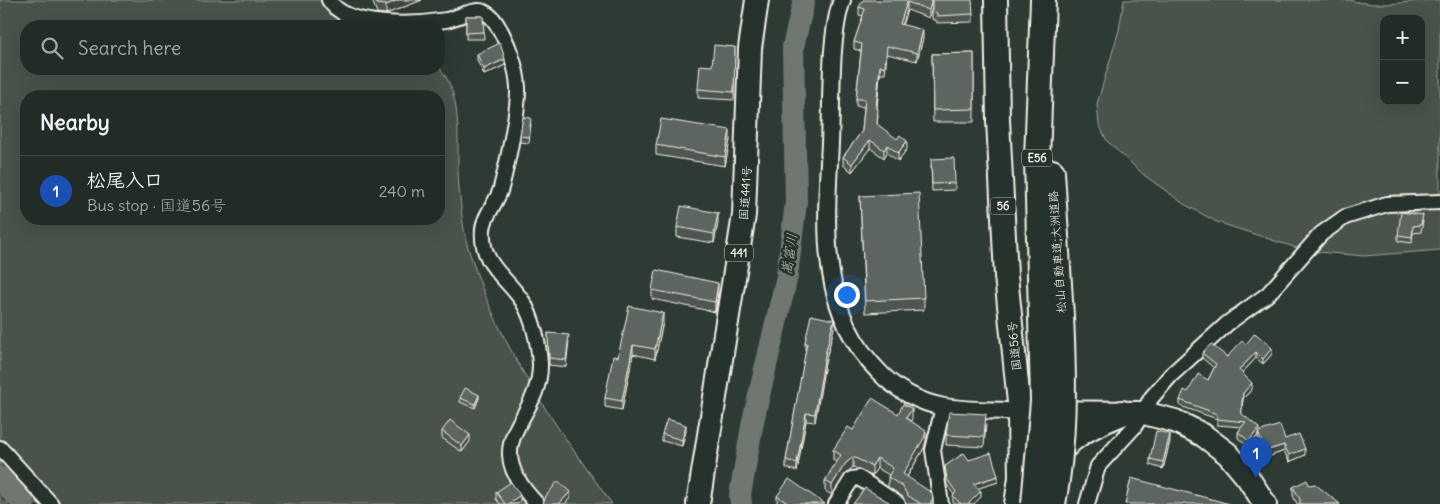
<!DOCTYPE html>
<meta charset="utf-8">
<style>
body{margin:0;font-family:Delius,"Klee One",sans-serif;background:#2a342f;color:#f1f3f6}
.controls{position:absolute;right:15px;top:15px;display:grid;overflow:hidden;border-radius:10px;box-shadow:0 5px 20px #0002}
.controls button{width:45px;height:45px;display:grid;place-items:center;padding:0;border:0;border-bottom:1px solid #3f4844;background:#222c27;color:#f1f3f6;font:25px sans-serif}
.you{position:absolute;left:846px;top:294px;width:18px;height:18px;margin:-12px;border:4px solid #fff;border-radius:50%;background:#1a73e8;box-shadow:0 0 0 8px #1a73e833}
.badge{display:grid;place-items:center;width:32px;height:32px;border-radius:50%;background:#ffd166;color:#fff;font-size:16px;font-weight:700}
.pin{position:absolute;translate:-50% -41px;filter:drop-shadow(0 1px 2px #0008)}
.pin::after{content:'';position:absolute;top:26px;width:18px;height:15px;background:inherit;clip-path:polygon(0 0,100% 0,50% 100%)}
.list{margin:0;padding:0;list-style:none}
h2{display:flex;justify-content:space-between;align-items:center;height:65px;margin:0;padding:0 20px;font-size:21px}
h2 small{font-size:16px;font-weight:400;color:#a2a7a7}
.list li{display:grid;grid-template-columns:32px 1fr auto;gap:15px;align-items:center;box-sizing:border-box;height:70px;padding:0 20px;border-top:1px solid #3f4844}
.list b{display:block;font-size:19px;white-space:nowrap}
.list p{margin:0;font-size:16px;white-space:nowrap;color:#a2a7a7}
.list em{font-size:16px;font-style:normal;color:#a2a7a7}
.icon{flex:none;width:28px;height:28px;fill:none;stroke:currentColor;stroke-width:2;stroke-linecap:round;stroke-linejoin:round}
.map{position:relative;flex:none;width:1440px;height:504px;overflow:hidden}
.search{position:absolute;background:#222c27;box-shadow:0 5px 20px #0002;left:20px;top:20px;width:425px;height:55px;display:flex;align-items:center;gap:12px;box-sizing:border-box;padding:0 18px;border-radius:20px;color:#a2a7a7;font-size:19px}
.panel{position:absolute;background:#222c27;box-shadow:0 5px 20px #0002;left:20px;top:90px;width:425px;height:135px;border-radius:20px}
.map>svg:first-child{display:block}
</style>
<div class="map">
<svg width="1440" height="504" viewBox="0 0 1440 504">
<rect width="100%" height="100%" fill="#2e3b34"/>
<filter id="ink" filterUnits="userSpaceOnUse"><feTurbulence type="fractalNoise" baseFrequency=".02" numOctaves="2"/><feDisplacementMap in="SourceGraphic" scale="10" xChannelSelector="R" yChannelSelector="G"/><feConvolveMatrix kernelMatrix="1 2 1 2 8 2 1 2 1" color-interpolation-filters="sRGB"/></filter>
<g filter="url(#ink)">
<g fill="#48524c" stroke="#9ea29a" fill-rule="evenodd">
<path d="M0,0H320L348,9L382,26H26V69L439,67C466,99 455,149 459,188C461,208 463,232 469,251C501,351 552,421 612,504H0ZM26,96H439V219H26Z"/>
<path d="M1124,0H1350C1378,9 1411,0 1440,0V250L1364,256L1306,251L1217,222L1184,204L1144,175L1107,141L1099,124L1097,104L1119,30ZM1384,19H1421V101H1384Z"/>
</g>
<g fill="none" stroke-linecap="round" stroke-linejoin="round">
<g stroke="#6f7770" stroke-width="22">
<path d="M0,478L24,504"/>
<path d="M741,504L740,495L753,421L787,276L796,202L793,47L804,0"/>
</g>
<defs>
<g id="minor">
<path d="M329,0C346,29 417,25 446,20C456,18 469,11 479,11C486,11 493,18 496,23C507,40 517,67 518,87C519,109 507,165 501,188C498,201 484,215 483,229C480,265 506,276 523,302C533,318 539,345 540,364C541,422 474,439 537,504"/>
<path d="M0,448L51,504"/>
<path d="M836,504L852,479L859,478L898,504"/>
<path d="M941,504L933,450L943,407"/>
<path d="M1087,504L1098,466L1134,427L1152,397L1171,375L1228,323L1268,294L1321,234L1345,217L1387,204L1440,202"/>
</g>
<path id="tertiary" d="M842,0C829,37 832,102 830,143C826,224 817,310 879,372C895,389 920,403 944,407C969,411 995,410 1020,412"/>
<g id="trunk">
<path d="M996,0L998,120L1006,276L1020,412L1144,413L1175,421L1203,435L1228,454L1248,478L1265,504"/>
<path d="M698,504L744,215L750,48L757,0"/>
</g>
<g id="motorway">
<path d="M1052,172L1061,316"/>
<path d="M1041,317L1037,159L1043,0"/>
<path d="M1020,412L1044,454"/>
<path d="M1054,465C1061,437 1098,423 1122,413"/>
<path d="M1017,504L1021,478L1020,416"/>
</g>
</defs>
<use href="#minor" stroke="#f4f1e8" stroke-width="18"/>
<use href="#tertiary" stroke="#f4f1e8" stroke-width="20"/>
<use href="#trunk" stroke="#f4f1e8" stroke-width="26"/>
<use href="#motorway" stroke="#f4f1e8" stroke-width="28"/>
<use href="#minor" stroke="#26332d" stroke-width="14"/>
<use href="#tertiary" stroke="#26332d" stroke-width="16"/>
<use href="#trunk" stroke="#26332d" stroke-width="22"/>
<use href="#motorway" stroke="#26332d" stroke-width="24"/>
<defs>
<g id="motorway-bridge">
<path d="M1034,504L1043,401L1041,317"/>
<path d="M1053,504C1065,442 1064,379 1061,316"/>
</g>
</defs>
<use href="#motorway-bridge" stroke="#f4f1e8" stroke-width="28" stroke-linecap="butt"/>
<use href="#motorway-bridge" stroke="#26332d" stroke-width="24"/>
</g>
<g fill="#4f5751" stroke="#f4f1e8">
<path d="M372,0H422L386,14L377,13Z"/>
<path d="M932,0L973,14V22L937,23V21L932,19V8L929,18L907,10L902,25L923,38L917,61L887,54L885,74H880L877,108L878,116L877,125L907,149L898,161L887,153L884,158L870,148L852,172L843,165V157L862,131L864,107L856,106V99L861,51L854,49V42L863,16L859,15V7Z"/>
<path d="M466,16H483L484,39H466Z"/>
<path d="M735,47L734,100L698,98V89Z"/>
<path d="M974,53V122H933L932,54Z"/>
<path d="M477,54L505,65L484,75L477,60Z"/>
<path d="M531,124L529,143L520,142V136Z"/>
<path d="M730,140L725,166L656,155V145Z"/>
<path d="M931,165L955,183V190L932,191Z"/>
<path d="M860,196L924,298V310L865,313Z"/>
<path d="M1423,221L1421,232L1413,233L1412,243L1398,241V235Z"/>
<path d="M718,223L714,243L677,237V227Z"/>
<path d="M652,290L718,292L715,312L652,299Z"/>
<path d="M663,322L655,359L633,354L622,410L605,407V398L618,357Z"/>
<path d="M834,328L825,363L815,422L806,421L797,471L786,468V460L806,351L805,350V342Z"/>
<path d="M548,333L569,341L566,367L549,365Z"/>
<path d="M1246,344L1272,354L1263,364L1256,358L1242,373L1252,389L1243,399L1241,414L1259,432L1285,439L1305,455L1289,462L1284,451L1265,458L1258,438V435L1249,447L1238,438V432L1242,427L1217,425V419L1180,406V400L1188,392L1208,380L1214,368L1202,358V353L1227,357Z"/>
<path d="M460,398H479L475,408L460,402Z"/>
<path d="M898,414L912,419L910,421L926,441L924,448L907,477L933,504H906L903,497L888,487V477L889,475L877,468L872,476L853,467L845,474L832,495L825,491V481L836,462L833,460V450L853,430Z"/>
<path d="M986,424L984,447L946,445V435Z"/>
<path d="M442,431L470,441L462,452L442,438Z"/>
<path d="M686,431L682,446L662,441V434Z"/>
<path d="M1170,441L1163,469L1150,465V459Z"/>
<path d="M969,460L998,482L978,488L981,497L974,504H954L953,502V496L954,495L947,485L945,473V466Z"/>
<path d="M1309,485L1340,504H1297L1293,496V487Z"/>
<path d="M496,492L520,501L517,504H500L496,499Z"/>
<path d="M777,496L825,504H777Z"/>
</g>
<g fill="#404742" stroke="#f4f1e8">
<path d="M398,0H422L386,14V5Z"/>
<path d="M932,0V8L929,18V10Z"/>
<path d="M907,2V10L900,32V24Z"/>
<path d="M923,30V38L917,61V53Z"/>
<path d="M505,59V65L484,75V69Z"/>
<path d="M880,66V74L876,116V108Z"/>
<path d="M730,130V140L725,166V157Z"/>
<path d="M870,140V148L852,172V164Z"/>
<path d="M907,141V149L898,161V153Z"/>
<path d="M887,145V153L884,158V150Z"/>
<path d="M718,213V223L714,243V234Z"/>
<path d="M718,283V292L715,312V302Z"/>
<path d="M663,313V322L655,359V349Z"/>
<path d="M834,320V328L825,363L815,422V414L825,355Z"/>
<path d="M633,345V354L622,410V401Z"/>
<path d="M1272,348V354L1263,364V359Z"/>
<path d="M1256,352V358L1239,376V370Z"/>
<path d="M1252,383V389L1243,399L1241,419L1243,393Z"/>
<path d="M479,395V398L475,408V404Z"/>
<path d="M912,409V419L906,428V418Z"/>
<path d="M806,413V421L797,471V463Z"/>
<path d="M686,425V431L682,446V440Z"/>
<path d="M1259,428V434L1258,432V435L1249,447V441Z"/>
<path d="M926,431V441L924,448L903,483V474Z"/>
<path d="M1170,434V441L1163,469V462Z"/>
<path d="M470,435V441L462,452V446Z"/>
<path d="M1284,445V451L1265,458V451Z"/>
<path d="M1305,449V455L1289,462V455Z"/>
<path d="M853,457V467L845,474L832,495V485L845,464Z"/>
<path d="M877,458V468L872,476V466Z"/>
<path d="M998,476V482L973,490V484Z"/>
<path d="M981,491V497L974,504H968Z"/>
<path d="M570,492V498L565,504H559Z"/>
<path d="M520,495V501L517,504H508Z"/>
<path d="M933,498V504H930Z"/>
</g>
<g fill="#5c655e" stroke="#f4f1e8">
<path d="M376,0H398L386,5L377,4Z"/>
<path d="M863,0H932L929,10L907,2L900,24L923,30L917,53L887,46L885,67L880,66L876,108H878L877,124L897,139L900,135L907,141L898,153L887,145L884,150L870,140L852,164L843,157L862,131L865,99H856L862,44L854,42L865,9L859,7Z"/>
<path d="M932,0H972L973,14L937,16V13L932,11Z"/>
<path d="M466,16H483L484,32L466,33Z"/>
<path d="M500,43L505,59L484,69L477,54Z"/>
<path d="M714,45L735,47L734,92L698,89L700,65L712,66Z"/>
<path d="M974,53V109L933,110L932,54Z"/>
<path d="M523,117L531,118L529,137L520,136Z"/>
<path d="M661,119L730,130L725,157L656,145Z"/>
<path d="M954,158L955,183L932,184L931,159Z"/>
<path d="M919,193L924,298L865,301L860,196Z"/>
<path d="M681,206L718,213L714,234L677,227Z"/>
<path d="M1401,212L1423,215L1421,225L1413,226L1412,237L1398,235Z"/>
<path d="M656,270L718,283L715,302L652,290Z"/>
<path d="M629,306L663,313L655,349L633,345L622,401L605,398L613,356L618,357Z"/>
<path d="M811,315L834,320L825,355L815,414L806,413L797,463L786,460L807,343L805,342Z"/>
<path d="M548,333L569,335L566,360L549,358Z"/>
<path d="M1255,333L1272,348L1263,359L1256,352L1239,370L1252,383L1243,393L1241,413L1259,428L1249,441L1238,432L1246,422L1217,419V414L1180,400L1184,390L1188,392L1198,374L1208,380L1216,364L1202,353L1211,344L1227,357L1242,341L1246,344Z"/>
<path d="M465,388L479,395L475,404L460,398Z"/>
<path d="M872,398L898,414L903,404L912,409L906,418L926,431L924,438L903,474L932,493L933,498L930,504H921L907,495L903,487L888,477L893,468L877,458L872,466L853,457L845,464L832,485L825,481L841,455L833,450L848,427L853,430Z"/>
<path d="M949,412L986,414L984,437L946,435Z"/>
<path d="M667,419L686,425L682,440L662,434Z"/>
<path d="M450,420L470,435L462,446L442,431Z"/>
<path d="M1280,425L1285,439L1299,434L1305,449L1289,455L1284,445L1265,451L1258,432Z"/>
<path d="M1156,431L1170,434L1163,462L1150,459Z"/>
<path d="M964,453L969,460L991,453L998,476L973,484L981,491L968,504H961L953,496L956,492L947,479L945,466Z"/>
<path d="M1131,478L1230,504H1187L1184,503L1183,504H1125Z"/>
<path d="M789,479L825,504H789L777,496Z"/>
<path d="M1307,480L1309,485L1315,484L1340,504H1300V499L1293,487Z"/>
<path d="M558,481L570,492L559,504H543L546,496Z"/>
<path d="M511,482L520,495L508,504H505L496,492Z"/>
<path d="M865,488L892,504H853Z"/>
</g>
</g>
<g text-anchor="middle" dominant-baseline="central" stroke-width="5" stroke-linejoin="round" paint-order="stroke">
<g fill="#26332d" stroke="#b6b8b0" stroke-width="1">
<rect x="1022" y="149.5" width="30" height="17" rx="4"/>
<rect x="990.5" y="197.5" width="25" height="17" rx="4"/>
<rect x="725" y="244.5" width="28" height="17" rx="4"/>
</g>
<g font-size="11" font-weight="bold" fill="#f4f1e8">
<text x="1037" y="158">E56</text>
<text x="1003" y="206">56</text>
<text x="739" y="253">441</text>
</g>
<g font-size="12" fill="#f4f1e8" stroke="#26332d">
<text transform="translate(745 193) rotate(-86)">国道441号</text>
<text transform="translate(1057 252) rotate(-94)">松山自動車道;大洲道路</text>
<text transform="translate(1014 346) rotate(-96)">国道56号</text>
</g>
<g font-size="14" font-style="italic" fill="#b8bab2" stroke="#26332d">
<text transform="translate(789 254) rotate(-82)">嵩富川</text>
</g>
</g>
</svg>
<div class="controls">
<button>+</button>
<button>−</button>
</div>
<div class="you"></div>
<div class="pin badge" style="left:1256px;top:478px;background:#1a4fb4">1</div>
<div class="search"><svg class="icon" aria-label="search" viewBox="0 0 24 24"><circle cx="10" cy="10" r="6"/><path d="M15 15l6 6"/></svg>Search here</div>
<section class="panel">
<h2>Nearby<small></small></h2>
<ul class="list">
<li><span class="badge" style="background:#1a4fb4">1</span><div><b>松尾入口</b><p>Bus stop · 国道56号</p></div><em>240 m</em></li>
</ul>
</section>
</div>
